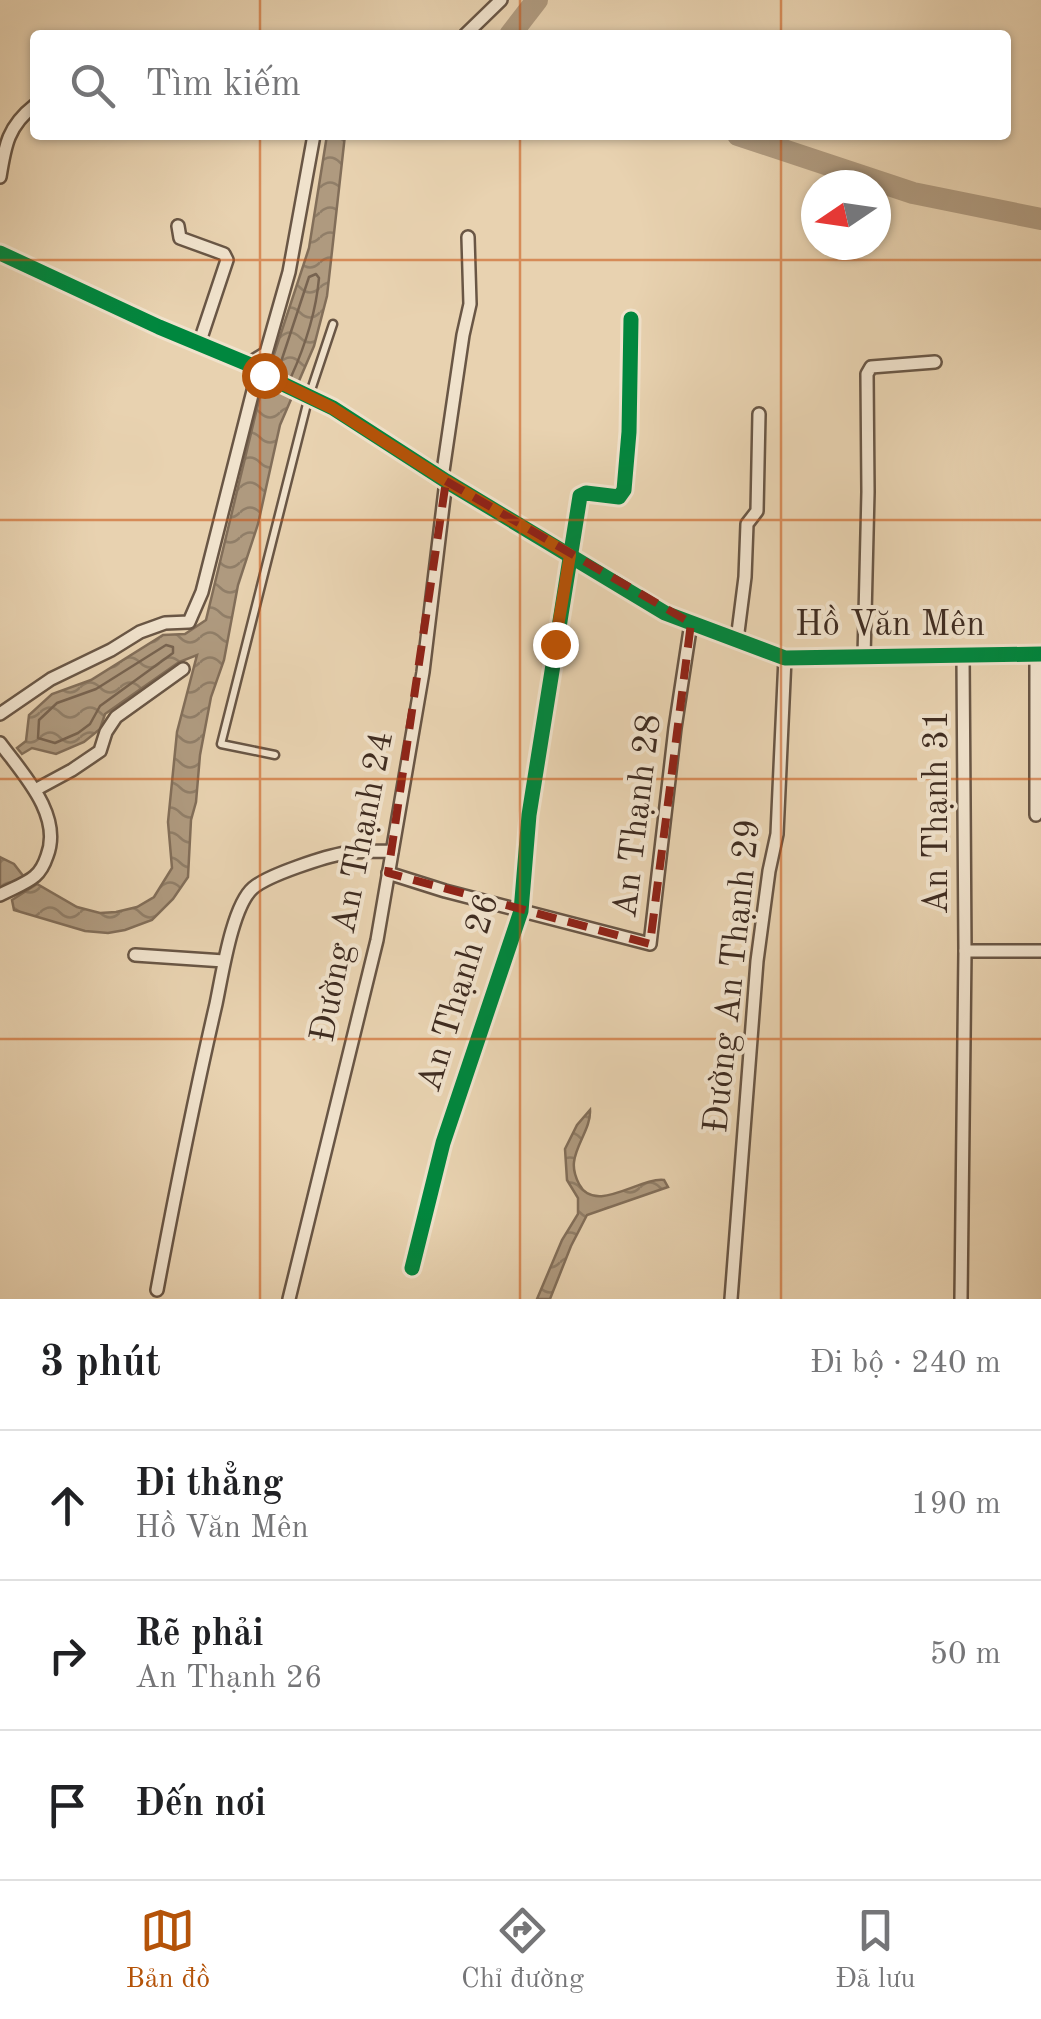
<!DOCTYPE html>
<html lang="vi">
<meta charset="utf-8">
<style>
body{margin:0;font-family:"Old Standard TT",serif;background:#f6f6f6;color:#202124}
.compass{position:absolute;left:801px;top:170px;width:90px;height:90px;border-radius:50%;background:#fff;box-shadow:0 2px 8px #0004;rotate:257deg}
.stop{position:absolute;width:30px;height:30px;margin:-22px;border:8px solid #b45309;border-radius:50%;background:#fff}
.stop.end{background:#b45309;border-color:#fff;box-shadow:0 2px 10px #0008}
.list{margin:0;padding:0;list-style:none}
h2{display:flex;justify-content:space-between;align-items:center;height:130px;margin:0;padding:0 40px;font-size:42px}
h2 small{font-size:32px;font-weight:400;color:#757577}
.list li{display:grid;grid-template-columns:65px 1fr auto;gap:30px;align-items:center;box-sizing:border-box;height:150px;padding:0 40px;border-top:2px solid #e0e0e0}
.list b{display:block;font-size:38px;white-space:nowrap}
.list p{margin:0;font-size:32px;white-space:nowrap;color:#757577}
.list em{font-size:32px;font-style:normal;color:#757577}
.icon{flex:none;width:55px;height:55px;fill:none;stroke:currentColor;stroke-width:2;stroke-linecap:round;stroke-linejoin:round}
.map{position:relative;flex:none;width:1041px;height:1299px;overflow:hidden}
.search{position:absolute;background:#fff;box-shadow:0 2px 8px #0004;left:30px;right:30px;top:30px;height:110px;display:flex;align-items:center;gap:25px;box-sizing:border-box;padding:0 35px;border-radius:10px;color:#757577;font-size:38px}
.sheet{height:580px;background:#fff}
nav{display:flex;justify-content:space-around;align-items:center;box-sizing:border-box;height:140px;border-top:2px solid #e0e0e0;background:#fff;font-size:28px;color:#757577}
nav a{display:grid;justify-items:center;gap:5px}
nav .on{color:#b45309}
.map>svg:first-child{display:block}
</style>
<div class="map">
<svg width="1041" height="1299" viewBox="0 0 1041 1299">
<defs>
<pattern id="water-waves" width="16" height="10" patternUnits="userSpaceOnUse" patternTransform="scale(2.5)"><rect width="16" height="10" fill="#af9a7f"/><path d="M0 5q4-4 8 0t8 0" fill="none" stroke="#907e68"/></pattern>
</defs>
<rect width="100%" height="100%" fill="#e8d2b0"/>
<filter id="stains"><feTurbulence type="fractalNoise" baseFrequency=".002" numOctaves="4"/><feColorMatrix values="0 0 0 0 .2 0 0 0 0 .09 0 0 0 0 .02 0 0 0 .5 -.17"/></filter>
<radialGradient id="worn" r=".72"><stop offset=".6" stop-color="#630" stop-opacity="0"/><stop offset="1" stop-color="#630" stop-opacity=".3"/></radialGradient>
<g fill="url(#water-waves)" stroke="#826e59" stroke-width="2.5">
<path d="M327,135H345L327,296L314,346L280,425L258,524L238,585L224,660L211,697L200,755L196,802L191,820L188,877L173,899L152,920L125,930L108,933L85,931L14,910L12,900L37,884L77,907L100,913L116,912L137,907L154,897L172,868L168,822L177,732L197,655L179,662L105,714L100,729L84,742L56,754L32,748L22,754L17,748L26,741L29,715L52,694L91,680L163,635L185,634L206,620L259,400L309,248Z"/>
<path d="M0,857L14,864L24,877L0,892Z"/>
<path d="M590,1110C591,1128 576,1144 574,1162C573,1170 575,1176 579,1184C595,1215 640,1177 664,1180L668,1187L587,1215L571,1246L550,1299H537L562,1240L578,1214V1198L567,1180L565,1149L577,1125Z"/>
</g>
<g fill="none" stroke-linecap="round" stroke-linejoin="round">
<g stroke="#776350" stroke-width="2.5">
<path d="M278,371L309,277L316,274L319,278C316,312 305,346 291,377"/>
<path d="M166,645L173,647V653L100,706L90,724L78,733L55,743L38,738L39,720L57,703L96,689Z"/>
</g>
<g stroke="#af9a7f" stroke-width="22">
<path d="M510,35L537,0"/>
<path d="M738,135L913,193L1041,219"/>
</g>
<defs>
<path id="service" d="M275,755L221,744L309,396L333,324"/>
<g id="minor">
<path d="M465,35L501,0"/>
<path d="M0,177C5,145 8,126 35,105"/>
<path d="M178,226L180,238L224,254L227,260L199,344"/>
<path d="M248,364L266,353L289,272L314,135"/>
<path d="M442,478L463,335L470,304L468,237"/>
<path d="M737,640L745,577L747,524L757,511L759,414"/>
<path d="M1036,655V815"/>
<path d="M963,656L965,951H1041"/>
<path d="M864,657L868,492L867,374L871,367L935,362"/>
<path d="M0,714L51,679L111,650L140,632L165,623L189,622L202,592L258,371"/>
<path d="M0,743C22,773 63,815 47,856C45,862 41,871 35,876C26,884 11,889 0,895"/>
<path d="M35,790L72,770L100,751L106,732L116,717L183,669"/>
<path d="M388,873L445,891L650,944L675,728L691,623"/>
<path d="M135,955L224,961"/>
<path d="M412,1268L443,1143L521,911L529,815L580,496L586,493L619,497L624,490L629,432L631,319"/>
<path d="M157,1290C175,1194 194,1099 216,1004C222,976 232,906 253,888C268,875 326,856 346,853C361,850 377,852 392,851"/>
<path d="M289,1299L377,940L423,672L446,481"/>
<path d="M731,1299L757,961L769,871L777,834L785,658"/>
<path d="M961,1299L965,951"/>
</g>
<path id="tertiary" d="M0,253L159,327L248,364L264,375L333,408L446,481L665,613L785,658L1041,654"/>
</defs>
<use href="#service" stroke="#695645" stroke-width="11"/>
<use href="#minor" stroke="#695645" stroke-width="16"/>
<use href="#tertiary" stroke="#695645" stroke-width="19"/>
<use href="#service" stroke="#f0e2cc" stroke-width="6"/>
<use href="#minor" stroke="#f0e2cc" stroke-width="11"/>
<use href="#tertiary" stroke="#f0e2cc" stroke-width="14"/>
<defs>
<g id="cycleway">
<path d="M0,253L159,327L248,364L264,375L333,408L446,481L665,613L785,658L1041,654"/>
<path d="M412,1268L443,1143L521,911L529,815L580,496L586,493L619,497L624,490L629,432L631,319"/>
</g>
</defs>
<use href="#cycleway" stroke="#f0e2cc" stroke-width="21"/>
<use href="#cycleway" stroke="#00873e" stroke-width="15"/>
</g>
<g fill="none" stroke-linecap="round" stroke-linejoin="round">
<path stroke="#b45309" stroke-width="12" d="M264,375L332,408L446,481L570,555L555,644"/>
</g>
<path fill="none" stroke="#8f2418" stroke-width="8" stroke-dasharray="20 12" stroke-linejoin="round" d="M446,481L691,623L650,944L388,873Z"/>
<path fill="none" stroke="#c65010" stroke-width="2.5" stroke-opacity="0.55" d="M260,0V35M520,0V35M781,0V35M260,135V1299M520,135V1299M781,135V1299M0,260H1041M0,520H1041M0,779H1041M0,1039H1041"/>
<g text-anchor="middle" dominant-baseline="central" stroke-width="8" stroke-linejoin="round" paint-order="stroke">
<g font-size="35" fill="#3f2c21" stroke="#f0e2cc">
<text x="890" y="625">Hồ Văn Mên</text>
<text transform="translate(937 812) rotate(-90)">An Thạnh 31</text>
<text transform="translate(638 816) rotate(-83)">An Thạnh 28</text>
<text transform="translate(353 887) rotate(-79)">Đường An Thạnh 24</text>
<text transform="translate(733 976) rotate(-84)">Đường An Thạnh 29</text>
<text transform="translate(459 993) rotate(-73)">An Thạnh 26</text>
</g>
</g>
<rect width="100%" height="100%" filter="url(#stains)"/>
<rect width="100%" height="100%" fill="url(#worn)"/>
</svg>
<svg class="compass" viewBox="-18 -18 36 36"><path d="M0-13l5 13h-10z" fill="#e53935"/><path d="M0 13l5-13h-10z" fill="#757577"/></svg>
<div class="stop" style="left:264px;top:375px"></div>
<div class="stop end" style="left:555px;top:644px"></div>
<div class="search"><svg class="icon" aria-label="search" viewBox="0 0 24 24"><circle cx="10" cy="10" r="6"/><path d="M15 15l6 6"/></svg>Tìm kiếm</div>
</div>
<section class="sheet">
<h2>3 phút<small>Đi bộ · 240 m</small></h2>
<ul class="list">
<li><svg class="icon" aria-label="ahead" viewBox="0 0 24 24"><path d="M12 20V5M6 11l6-6 6 6"/></svg><div><b>Đi thẳng</b><p>Hồ Văn Mên</p></div><em>190 m</em></li>
<li><svg class="icon" aria-label="right" viewBox="0 0 24 24"><path d="M7 20v-9h11M14 6l5 5-5 5"/></svg><div><b>Rẽ phải</b><p>An Thạnh 26</p></div><em>50 m</em></li>
<li><svg class="icon" aria-label="arrive" viewBox="0 0 24 24"><path d="M6 21V4h12l-3 4 3 4H6"/></svg><div><b>Đến nơi</b></div></li>
</ul>
</section>
<nav>
<a class="on"><svg class="icon" aria-label="map" viewBox="0 0 24 24"><path d="M3 6l6-2 6 2 6-2v14l-6 2-6-2-6 2zM9 4v14M15 6v14"/></svg>Bản đồ</a>
<a><svg class="icon" aria-label="directions" viewBox="0 0 24 24"><path d="M12 3l9 9-9 9-9-9zM9 14v-3h6M13 9l2 2-2 2"/></svg>Chỉ đường</a>
<a><svg class="icon" aria-label="saved" viewBox="0 0 24 24"><path d="M7 4h10v16l-5-4-5 4z"/></svg>Đã lưu</a>
</nav>
